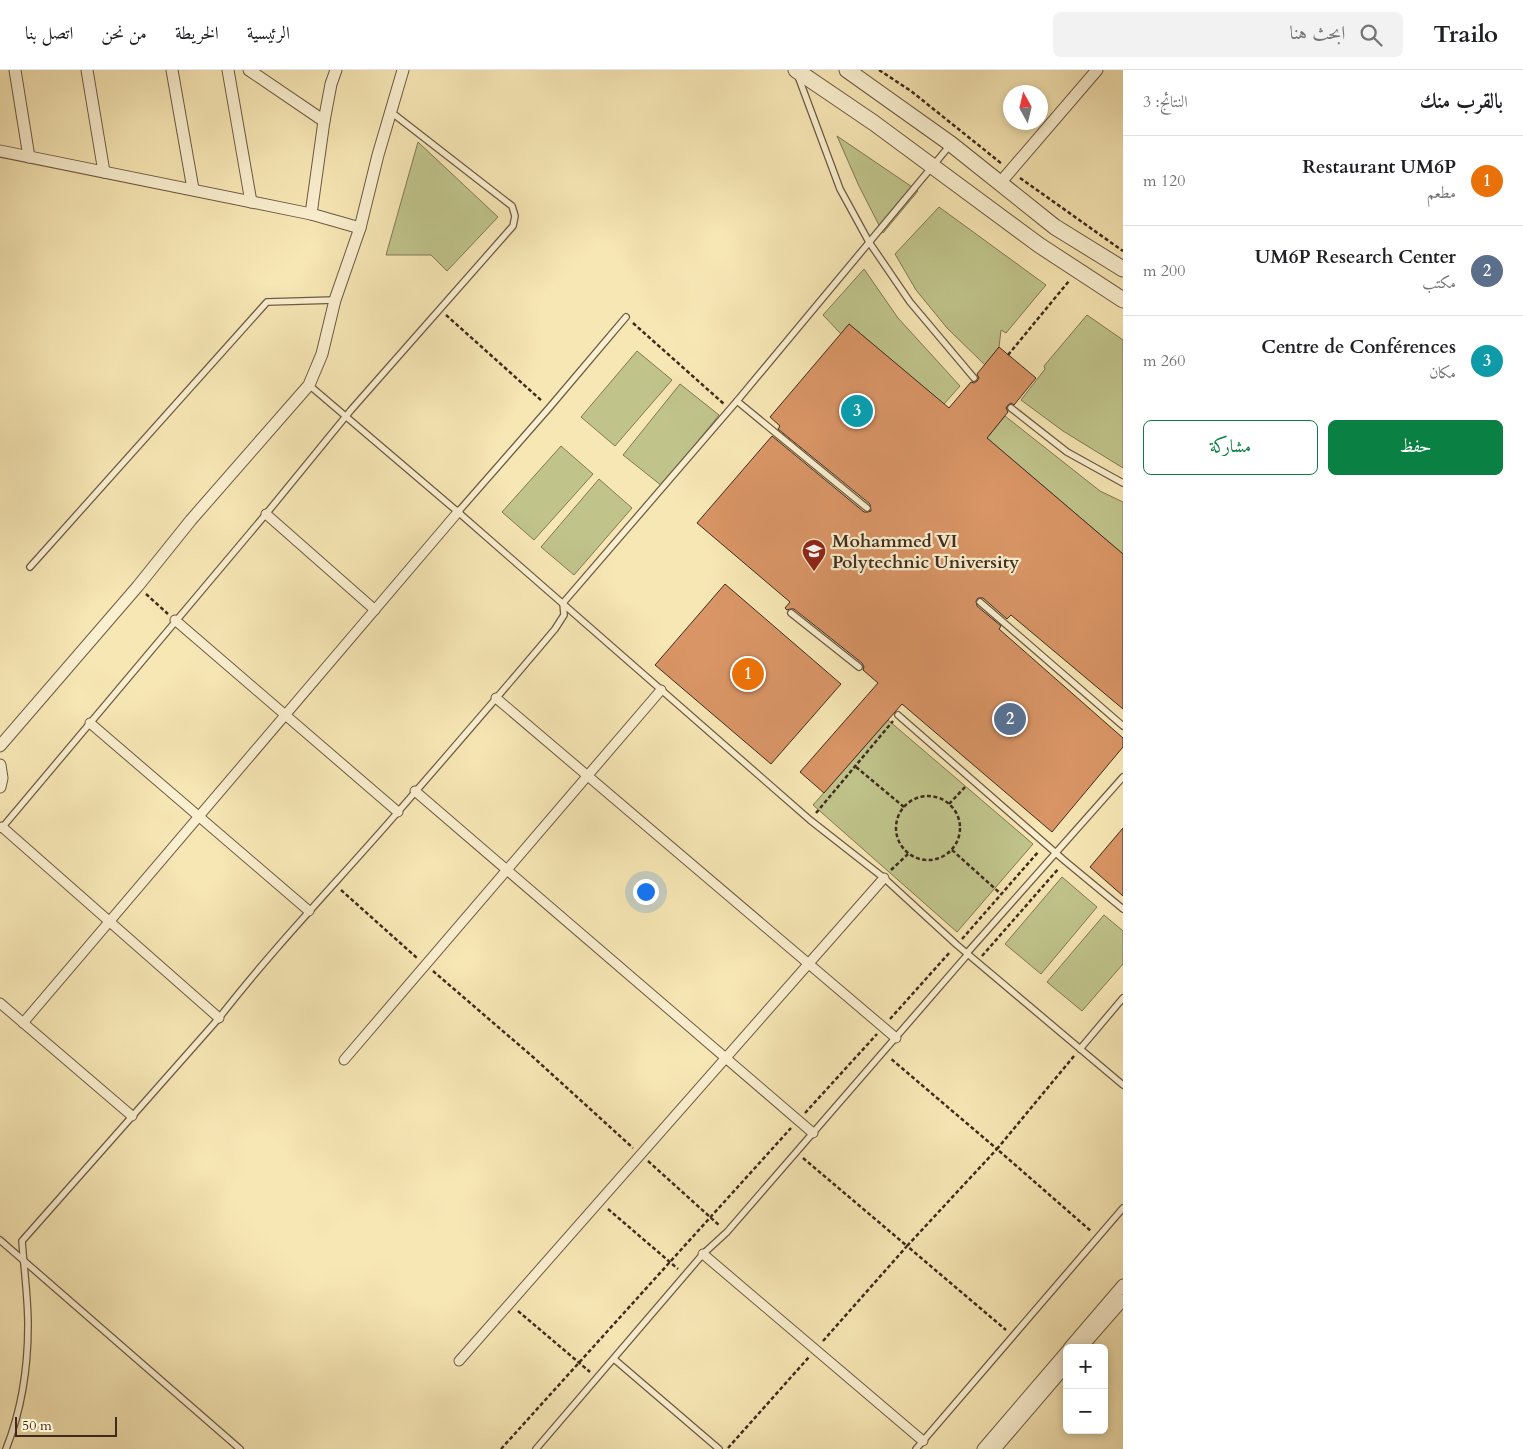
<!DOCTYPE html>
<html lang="ar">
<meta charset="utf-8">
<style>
body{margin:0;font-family:Cardo,Amiri,serif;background:#f2f2f2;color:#202124;direction:rtl}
.controls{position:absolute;right:15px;bottom:15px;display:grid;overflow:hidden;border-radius:8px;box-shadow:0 2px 8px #0003}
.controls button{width:45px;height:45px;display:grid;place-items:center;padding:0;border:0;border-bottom:1px solid #e0e0e0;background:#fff;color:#202124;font:25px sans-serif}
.compass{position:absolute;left:1003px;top:15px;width:45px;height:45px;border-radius:50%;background:#fff;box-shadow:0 2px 8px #0003;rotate:352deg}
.scale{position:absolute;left:15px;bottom:12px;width:102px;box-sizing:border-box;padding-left:5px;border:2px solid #3f2b1e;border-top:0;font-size:14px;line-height:18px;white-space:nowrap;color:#3f2b1e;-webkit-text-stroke:4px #faefcf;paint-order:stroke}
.you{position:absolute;left:645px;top:821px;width:18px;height:18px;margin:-12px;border:4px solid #fff;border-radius:50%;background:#1a73e8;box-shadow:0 0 0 8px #1a73e833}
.badge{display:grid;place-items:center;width:32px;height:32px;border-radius:50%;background:#0b8043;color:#fff;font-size:16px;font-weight:700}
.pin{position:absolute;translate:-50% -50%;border:2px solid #fff;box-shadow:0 1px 5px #0006}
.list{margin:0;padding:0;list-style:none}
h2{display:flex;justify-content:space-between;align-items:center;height:65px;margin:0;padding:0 20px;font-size:21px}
h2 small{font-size:16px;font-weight:400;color:#757577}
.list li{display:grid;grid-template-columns:32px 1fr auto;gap:15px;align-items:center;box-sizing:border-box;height:90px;padding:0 20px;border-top:1px solid #e0e0e0}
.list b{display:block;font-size:19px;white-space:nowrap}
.list p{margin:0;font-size:16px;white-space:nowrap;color:#757577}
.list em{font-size:16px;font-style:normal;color:#757577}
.actions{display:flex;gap:10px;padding:15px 20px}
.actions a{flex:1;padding:11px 0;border:1px solid #0b8043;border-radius:8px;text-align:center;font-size:18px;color:#0b8043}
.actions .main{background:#0b8043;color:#fff}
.icon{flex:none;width:28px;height:28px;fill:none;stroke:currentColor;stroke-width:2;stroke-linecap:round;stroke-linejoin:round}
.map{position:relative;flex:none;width:1123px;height:1379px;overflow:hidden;direction:ltr}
header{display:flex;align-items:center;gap:30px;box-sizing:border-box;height:70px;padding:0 25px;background:#fff;border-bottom:1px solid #e0e0e0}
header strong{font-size:24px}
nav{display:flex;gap:28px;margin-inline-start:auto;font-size:18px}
.search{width:350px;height:45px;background:#f2f2f2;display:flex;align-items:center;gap:12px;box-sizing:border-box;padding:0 18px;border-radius:8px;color:#757577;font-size:19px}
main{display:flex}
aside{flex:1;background:#fff}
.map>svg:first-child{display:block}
</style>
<header>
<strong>Trailo</strong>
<div class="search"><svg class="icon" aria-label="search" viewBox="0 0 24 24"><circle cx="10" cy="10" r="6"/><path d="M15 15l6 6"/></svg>ابحث هنا</div>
<nav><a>الرئيسية</a><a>الخريطة</a><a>من نحن</a><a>اتصل بنا</a></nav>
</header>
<main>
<aside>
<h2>بالقرب منك<small>النتائج: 3</small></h2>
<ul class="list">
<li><span class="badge" style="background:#e8710a">1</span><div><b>Restaurant UM6P</b><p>مطعم</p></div><em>120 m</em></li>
<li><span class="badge" style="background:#5c6f8a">2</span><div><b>UM6P Research Center</b><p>مكتب</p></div><em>200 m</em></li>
<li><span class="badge" style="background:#0f9aa8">3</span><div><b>Centre de Conférences</b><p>مكان</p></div><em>260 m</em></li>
</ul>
<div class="actions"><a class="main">حفظ</a><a>مشاركة</a></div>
</aside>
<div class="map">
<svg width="1123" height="1379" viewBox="0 0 1123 1379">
<rect width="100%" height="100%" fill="#f7e7b5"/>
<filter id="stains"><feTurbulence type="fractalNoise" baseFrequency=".004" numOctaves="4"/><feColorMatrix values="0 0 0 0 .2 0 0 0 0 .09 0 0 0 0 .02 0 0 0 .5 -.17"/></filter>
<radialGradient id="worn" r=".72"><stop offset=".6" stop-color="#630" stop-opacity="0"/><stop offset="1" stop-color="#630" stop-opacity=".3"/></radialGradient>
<g fill="#c0c48b" stroke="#807854">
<path d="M837,66L918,121L883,163L859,116Z"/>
<path d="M418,72L498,147L447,201L431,185H386Z"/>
<path d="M939,137L1046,215L1006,263L1001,260L999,277L985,295L947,258L916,220L895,184Z"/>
<path d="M864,199L898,248L960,316L944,334L849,254L841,264L823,245Z"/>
<path d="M1087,245L1123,270V398L1063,361L1021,330L1045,299L1044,296Z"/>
<path d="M637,281L672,310L615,376L581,347Z"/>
<path d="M680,314L719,345L662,416L623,385Z"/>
<path d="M1005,346L1100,421L1123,432V484L987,368Z"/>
<path d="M561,376L593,404L534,470L502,442Z"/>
<path d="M599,409L632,438L574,505L541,477Z"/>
<path d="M888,650L1033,774L957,862L813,735Z"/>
<path d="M1062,807L1097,837L1041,904L1005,874Z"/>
<path d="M1104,845L1123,861V894L1082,941L1047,912Z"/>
</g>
<g fill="#d99566" stroke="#3f2b1e">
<path d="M849,254L949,338L971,312L974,313L977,311L979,308L977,304L999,277L1036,308L1014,335L1011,333L1008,335L1006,338L1008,342L987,368L1123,484V639L1011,545L1007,549L983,528H978L976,531L977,536L1001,556L999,559L1123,668V677L1052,762L902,634L824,723L800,702L878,613L863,600L864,597L862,593L794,539H790L787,540L785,538L790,532L697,453L772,366L864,442H868L871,441L870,434L778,359L780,356L770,347Z"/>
<path d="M725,514L841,614L771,694L655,595Z"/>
<path d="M1123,758V826L1090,797Z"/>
</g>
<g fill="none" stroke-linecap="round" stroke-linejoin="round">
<defs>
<g id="service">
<path d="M798,6L840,119L869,172L910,232L974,308"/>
<path d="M309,315L458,442L810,750L884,808L957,875L1123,1015"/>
<path d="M737,331L867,438"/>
<path d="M1011,338L1067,382L1123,413"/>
<path d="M458,442L549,338L626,247"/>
<path d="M30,497L267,232L335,230"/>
<path d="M980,532L1123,656"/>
<path d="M791,543L859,597"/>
<path d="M898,645L1065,791L1123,839"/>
<path d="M1,759L266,444L351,340L513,156L515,146L512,136L391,42"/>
<path d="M967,883L1123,707"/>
<path d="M1080,979L1123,928"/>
<path d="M0,1170L240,1379"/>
<path d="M614,1289L719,1379"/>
<path d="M6,1379C22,1339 28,1298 28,1255C28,1227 24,1199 22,1171L219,948C275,876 338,811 397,743C450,682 503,621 555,559L564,545L563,533L737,331L951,74"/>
<path d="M536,1379L703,1184L727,1162L968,884"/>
<path d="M916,1379L1123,1138"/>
</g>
<g id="pedestrian">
<path d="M266,444L375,540"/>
<path d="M175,550L398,742"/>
<path d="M496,628L896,968"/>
<path d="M90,653L309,841"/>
<path d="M415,721L813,1063"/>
<path d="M2,757L219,948"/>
<path d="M0,933L132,1046"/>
<path d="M23,953L458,442"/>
<path d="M344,990L661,620"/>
<path d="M703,1184L923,1371"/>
<path d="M459,1291L884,808"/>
</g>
<g id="minor">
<path d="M15,0L29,87"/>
<path d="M87,0L104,102"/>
<path d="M172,0L193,119"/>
<path d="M228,0L251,132"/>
<path d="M249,0L324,51"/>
<path d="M0,81L311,144L360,158"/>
<path d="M1000,113L1097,0"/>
<path d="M311,144L324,51L331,14L336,0"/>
<path d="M0,676L138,516L191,450L309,315L322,284L335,230L360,158L378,85L403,0"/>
<path d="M0,695L2,708L0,717"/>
<path d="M1069,1278L1123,1215"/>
<path d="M1081,1278L1123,1230"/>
<path d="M983,1379L1067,1281"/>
<path d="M995,1379L1067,1295"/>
</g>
<g id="tertiary">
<path d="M796,0L874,53L1039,175L1123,230"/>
<path d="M847,0L951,74L1055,157L1123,199"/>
</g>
</defs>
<use href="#service" stroke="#6d5a44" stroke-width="8"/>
<use href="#pedestrian" stroke="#6d5a44" stroke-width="11"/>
<use href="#minor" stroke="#6d5a44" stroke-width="13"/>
<use href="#tertiary" stroke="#6d5a44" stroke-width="17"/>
<g stroke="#3f2b1e" stroke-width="2.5" stroke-dasharray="4 2.5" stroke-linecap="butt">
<path d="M879,0L911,21L1002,94"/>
<path d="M1020,108L1123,181"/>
<path d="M446,245L542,331"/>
<path d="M633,253L724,334"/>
<path d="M1008,285L1069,211"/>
<path d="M146,524L168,544"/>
<path d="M856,697L904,737"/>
<circle cx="928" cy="758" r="32"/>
<path d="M949,734L965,717"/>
<path d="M816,743L893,651"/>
<path d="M952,780L1001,824"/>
<path d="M891,800L908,784"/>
<path d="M341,820L417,888"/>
<path d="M962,869L1039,781"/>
<path d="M982,886L1059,798"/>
<path d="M433,901L533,987L633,1078"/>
<path d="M890,949L950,882"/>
<path d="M1074,986L997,1079L1092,1162"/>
<path d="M805,1043L877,964"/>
<path d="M803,1088L907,1176L997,1079L890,988"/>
<path d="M648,1091L720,1156"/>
<path d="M608,1139L678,1199"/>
<path d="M518,1241L590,1302"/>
<path d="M823,1271L907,1176L1006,1260"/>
<path d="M728,1378L809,1287"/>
<path d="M501,1379L791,1058"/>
</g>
<use href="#service" stroke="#faefcf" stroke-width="5.5"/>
<use href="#pedestrian" stroke="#faefcf" stroke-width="9"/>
<use href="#minor" stroke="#faefcf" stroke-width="11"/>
<use href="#tertiary" stroke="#faefcf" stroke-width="15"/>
</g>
<defs>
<symbol id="university-pin" viewBox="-11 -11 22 30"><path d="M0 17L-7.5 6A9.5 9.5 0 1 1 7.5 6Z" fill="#8f2418" stroke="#faefcf"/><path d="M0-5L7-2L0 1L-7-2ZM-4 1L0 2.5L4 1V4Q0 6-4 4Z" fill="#fff"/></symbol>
</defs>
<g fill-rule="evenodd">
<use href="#university-pin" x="800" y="467" width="28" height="38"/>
</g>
<g text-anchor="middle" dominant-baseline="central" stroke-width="4.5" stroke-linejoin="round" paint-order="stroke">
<g font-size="18" font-weight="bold" fill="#3f2b1e" stroke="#faefcf" text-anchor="start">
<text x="832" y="471">Mohammed VI<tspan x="832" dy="21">Polytechnic University</tspan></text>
</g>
</g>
<rect width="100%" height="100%" filter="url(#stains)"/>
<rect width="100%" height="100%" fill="url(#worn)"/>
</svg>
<div class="controls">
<button>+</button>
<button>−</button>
</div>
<svg class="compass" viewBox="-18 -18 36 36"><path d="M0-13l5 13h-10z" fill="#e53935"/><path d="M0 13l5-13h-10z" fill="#757577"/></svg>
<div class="scale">50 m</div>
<div class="you"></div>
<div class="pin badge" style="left:748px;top:604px;background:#e8710a">1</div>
<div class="pin badge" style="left:1010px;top:649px;background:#5c6f8a">2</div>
<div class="pin badge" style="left:857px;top:341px;background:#0f9aa8">3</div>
</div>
</main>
